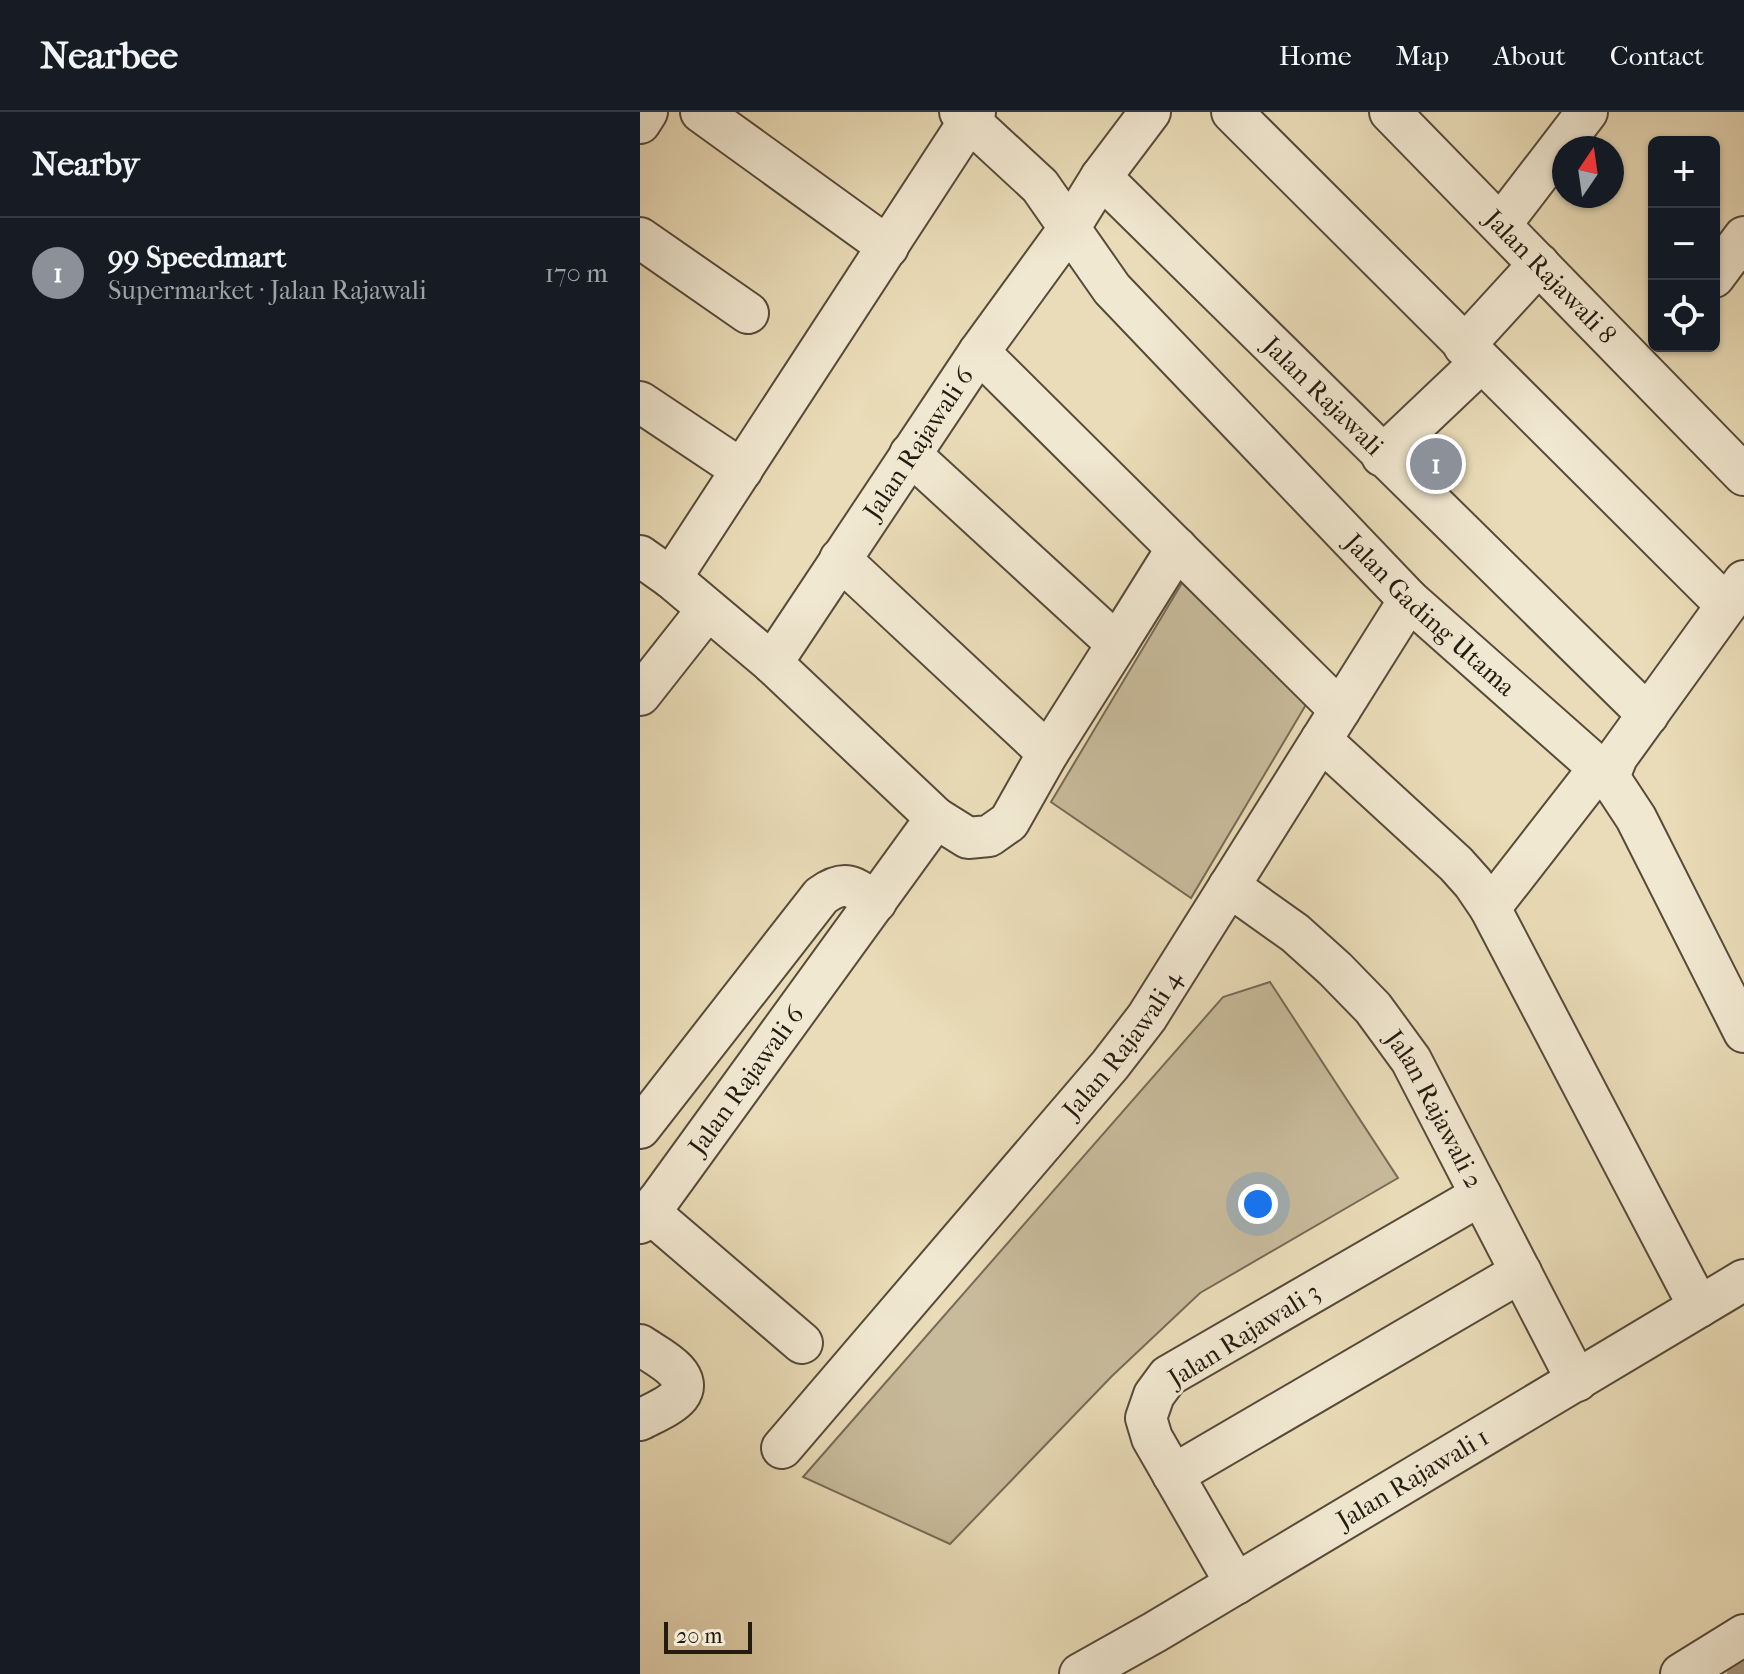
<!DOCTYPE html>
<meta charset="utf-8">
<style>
body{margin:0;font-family:"IM FELL French Canon",serif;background:#242831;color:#f1f3f6}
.controls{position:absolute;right:24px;top:24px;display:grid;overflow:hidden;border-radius:12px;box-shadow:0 2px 6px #0004}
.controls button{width:72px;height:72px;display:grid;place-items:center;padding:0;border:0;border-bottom:2px solid #363941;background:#171b24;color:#f1f3f6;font:40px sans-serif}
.compass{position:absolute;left:912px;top:24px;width:72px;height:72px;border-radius:50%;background:#171b24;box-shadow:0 2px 6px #0004;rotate:13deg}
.scale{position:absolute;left:24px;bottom:20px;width:88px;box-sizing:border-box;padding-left:8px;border:4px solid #241b10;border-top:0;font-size:22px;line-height:28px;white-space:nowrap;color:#241b10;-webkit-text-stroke:6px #f1e8d1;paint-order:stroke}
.you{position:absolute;left:618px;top:1092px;width:28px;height:28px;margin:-20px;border:6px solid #fff;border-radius:50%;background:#1a73e8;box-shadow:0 0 0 12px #1a73e833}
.badge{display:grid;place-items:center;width:52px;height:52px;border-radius:50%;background:#8c9099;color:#fff;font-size:26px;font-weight:700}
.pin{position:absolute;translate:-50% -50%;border:4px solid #fff;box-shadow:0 2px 8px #0006}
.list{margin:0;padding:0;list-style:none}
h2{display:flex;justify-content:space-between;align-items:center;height:104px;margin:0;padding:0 32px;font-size:34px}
h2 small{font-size:26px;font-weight:400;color:#9ea1a6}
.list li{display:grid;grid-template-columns:52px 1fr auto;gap:24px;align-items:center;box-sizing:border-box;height:112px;padding:0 32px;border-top:2px solid #363941}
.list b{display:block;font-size:30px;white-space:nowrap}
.list p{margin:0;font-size:26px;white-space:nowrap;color:#9ea1a6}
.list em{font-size:26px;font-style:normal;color:#9ea1a6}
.icon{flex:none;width:44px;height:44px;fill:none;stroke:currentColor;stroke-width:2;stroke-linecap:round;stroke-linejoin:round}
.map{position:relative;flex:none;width:1104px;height:1562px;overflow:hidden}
header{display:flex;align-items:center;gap:48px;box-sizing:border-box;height:112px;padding:0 40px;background:#171b24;border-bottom:2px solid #363941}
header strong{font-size:38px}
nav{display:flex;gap:44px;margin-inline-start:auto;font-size:28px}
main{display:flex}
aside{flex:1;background:#171b24}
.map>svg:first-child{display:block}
</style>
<header>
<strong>Nearbee</strong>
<nav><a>Home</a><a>Map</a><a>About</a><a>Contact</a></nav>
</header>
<main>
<aside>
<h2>Nearby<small></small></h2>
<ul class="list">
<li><span class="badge">1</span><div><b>99 Speedmart</b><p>Supermarket · Jalan Rajawali</p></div><em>170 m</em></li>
</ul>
</aside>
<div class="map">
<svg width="1104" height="1562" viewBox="0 0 1104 1562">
<rect width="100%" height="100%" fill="#eadcb8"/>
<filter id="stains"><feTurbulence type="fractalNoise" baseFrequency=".0025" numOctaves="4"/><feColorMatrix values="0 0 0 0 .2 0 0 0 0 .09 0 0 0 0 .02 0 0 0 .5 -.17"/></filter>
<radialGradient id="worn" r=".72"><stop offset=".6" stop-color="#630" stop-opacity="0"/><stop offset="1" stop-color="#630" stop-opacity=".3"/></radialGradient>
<g fill="#c8bb9b" stroke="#766b56" stroke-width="2">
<path d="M542,471L667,591L551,786L411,690Z"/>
<path d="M630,870L758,1066L560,1181L472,1264L310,1432L163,1365L583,885Z"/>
</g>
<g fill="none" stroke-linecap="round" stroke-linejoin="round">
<path stroke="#a79a7f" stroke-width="32" d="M1103,1562L1104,1561"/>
<defs>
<g id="minor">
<path d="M61,0L248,135"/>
<path id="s1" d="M320,0L400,74L472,177L769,488L969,665L996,706L1104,920"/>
<path d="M592,0L1086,493"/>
<path id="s2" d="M750,0L1104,363"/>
<path d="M0,11L7,0"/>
<path id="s3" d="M461,65L1008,603"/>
<path d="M861,112L947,0"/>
<path d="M0,126L108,201"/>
<path d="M1074,165L1104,125"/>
<path d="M824,234L899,152"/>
<path d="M339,240L700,598"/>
<path d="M0,290L102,358"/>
<path d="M742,344L841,250"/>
<path d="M0,444L31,466L132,551L296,706L328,726L349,724L369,710L408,641L477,532L270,342"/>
<path d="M200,447L408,641"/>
<path d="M31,466L335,0"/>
<path d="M477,532L537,436"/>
<path id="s4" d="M132,551L339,240L430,115L461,65L510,0"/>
<path d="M0,583L67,498"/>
<path d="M681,628L816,752L833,771L850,796L1059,1195"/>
<path d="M969,665L977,645L1104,469"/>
<path id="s5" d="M589,774L655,821L695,857L733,896L771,948L937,1269"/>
<path d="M850,796L959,656"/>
<path d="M0,1016L181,784C206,766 213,775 236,790"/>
<path d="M9,1100L162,1231"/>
<path id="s6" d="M0,1111L21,1085L296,706"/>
<path d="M0,1233C14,1243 56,1262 39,1284C31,1294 11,1302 0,1308"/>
<path id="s7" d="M142,1336L470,953L507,905L769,488"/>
<path d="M533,1363L881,1160"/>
<path d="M596,1472L512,1326L506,1306L514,1283L528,1264L841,1083"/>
<path id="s8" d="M440,1562L515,1520L1104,1168"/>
<path d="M1041,1562L1104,1523"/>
</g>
</defs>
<use href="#minor" stroke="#564b3a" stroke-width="44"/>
<use href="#minor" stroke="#f1e8d1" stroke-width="40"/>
</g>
<g text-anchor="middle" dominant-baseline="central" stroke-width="6" stroke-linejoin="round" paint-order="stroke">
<g font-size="26" fill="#241b10" stroke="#f1e8d1">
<text stroke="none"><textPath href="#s2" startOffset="230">Jalan Rajawali 8</textPath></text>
<text stroke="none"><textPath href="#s3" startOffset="312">Jalan Rajawali</textPath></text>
<text stroke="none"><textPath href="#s4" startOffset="264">Jalan Rajawali 6</textPath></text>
<text stroke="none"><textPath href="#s1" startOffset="690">Jalan Gading Utama</textPath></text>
<text stroke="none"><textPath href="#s7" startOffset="528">Jalan Rajawali 4</textPath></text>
<text stroke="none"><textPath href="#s6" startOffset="178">Jalan Rajawali 6</textPath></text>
<text stroke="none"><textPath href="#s5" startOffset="308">Jalan Rajawali 2</textPath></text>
<text transform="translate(604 1223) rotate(-32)">Jalan Rajawali 3</text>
<text stroke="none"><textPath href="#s8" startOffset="386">Jalan Rajawali 1</textPath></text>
</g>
</g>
<rect width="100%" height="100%" filter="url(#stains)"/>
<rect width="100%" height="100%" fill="url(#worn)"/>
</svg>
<div class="controls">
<button>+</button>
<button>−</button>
<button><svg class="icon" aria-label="locate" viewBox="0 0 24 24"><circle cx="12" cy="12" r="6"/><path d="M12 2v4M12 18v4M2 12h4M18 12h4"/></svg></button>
</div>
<svg class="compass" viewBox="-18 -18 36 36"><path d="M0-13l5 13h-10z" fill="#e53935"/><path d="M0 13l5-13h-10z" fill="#9ea1a6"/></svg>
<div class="scale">20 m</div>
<div class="you"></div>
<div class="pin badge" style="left:796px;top:352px">1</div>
</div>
</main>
